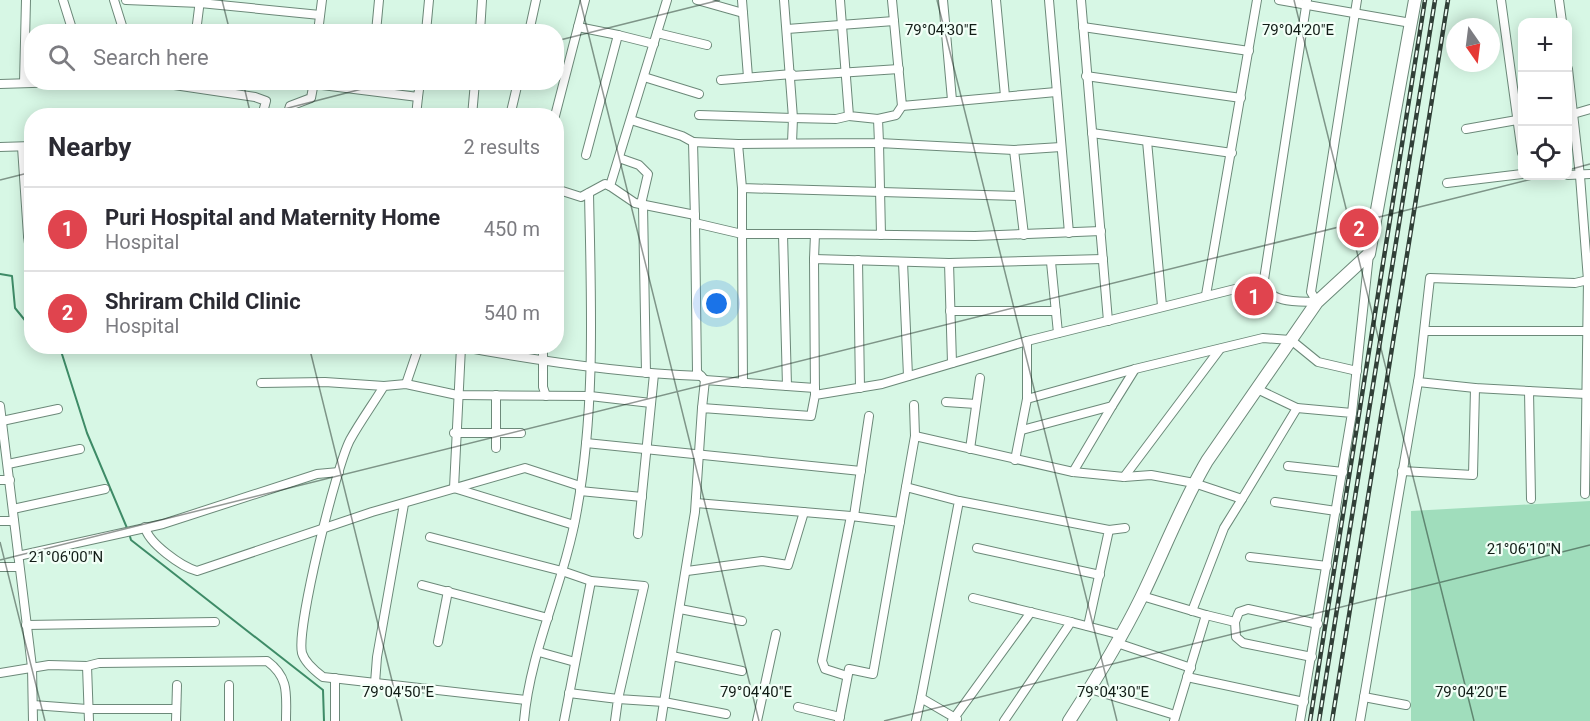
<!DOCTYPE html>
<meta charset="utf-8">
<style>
body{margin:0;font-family:Roboto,sans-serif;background:#f7f7f7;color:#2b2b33}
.controls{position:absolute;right:18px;top:18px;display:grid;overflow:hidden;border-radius:12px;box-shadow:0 3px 15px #0003}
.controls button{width:54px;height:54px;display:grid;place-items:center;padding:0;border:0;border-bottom:2px solid #e1e1e2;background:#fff;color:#2b2b33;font:30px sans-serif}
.compass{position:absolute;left:1446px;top:18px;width:54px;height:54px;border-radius:50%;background:#fff;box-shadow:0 3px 15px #0003;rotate:166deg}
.you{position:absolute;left:717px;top:304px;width:21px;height:21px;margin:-15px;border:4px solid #fff;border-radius:50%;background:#1a73e8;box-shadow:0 0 0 9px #1a73e833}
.badge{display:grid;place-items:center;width:39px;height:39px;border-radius:50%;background:#ea580c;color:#fff;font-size:20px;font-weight:700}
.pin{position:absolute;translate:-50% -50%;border:3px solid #fff;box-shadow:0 2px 6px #0006}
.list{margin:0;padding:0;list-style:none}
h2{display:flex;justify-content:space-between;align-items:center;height:78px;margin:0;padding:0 24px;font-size:26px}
h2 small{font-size:20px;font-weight:400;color:#7c7c81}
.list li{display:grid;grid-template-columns:39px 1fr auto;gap:18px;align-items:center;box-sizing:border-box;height:84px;padding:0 24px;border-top:2px solid #e1e1e2}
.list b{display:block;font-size:22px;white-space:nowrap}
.list p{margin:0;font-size:20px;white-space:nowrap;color:#7c7c81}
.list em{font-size:20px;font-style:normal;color:#7c7c81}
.icon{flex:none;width:33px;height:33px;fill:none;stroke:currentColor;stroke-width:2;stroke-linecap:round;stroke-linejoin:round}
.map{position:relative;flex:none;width:1590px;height:721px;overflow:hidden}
.search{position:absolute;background:#fff;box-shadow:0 3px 15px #0003;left:24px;top:24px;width:540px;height:66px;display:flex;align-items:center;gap:15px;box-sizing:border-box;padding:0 21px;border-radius:24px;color:#7c7c81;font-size:22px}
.panel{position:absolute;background:#fff;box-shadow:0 3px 15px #0003;left:24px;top:108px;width:540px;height:246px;border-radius:24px}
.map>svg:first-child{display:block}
</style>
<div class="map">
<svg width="1590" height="721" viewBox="0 0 1590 721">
<rect width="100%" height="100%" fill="#d7f7e5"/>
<path fill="#a0ddbc" d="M1590,501V721H1411V511Z"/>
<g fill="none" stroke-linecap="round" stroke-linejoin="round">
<g stroke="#3e8b67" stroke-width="2">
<path d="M0,274L12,276L15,308L32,329"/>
<path d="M54,346L61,351L87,433L127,528"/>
<path d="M129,533L131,540L323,690L324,721"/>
</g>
<defs>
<g id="street">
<path d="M63,0L73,32"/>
<path d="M114,0L124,32"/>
<path d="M126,0L200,3L320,15"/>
<path d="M667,0L610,186L635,203L695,215"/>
<path d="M697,0L743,13"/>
<path d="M742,0L748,77"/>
<path d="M784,0L793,118L836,119L849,116"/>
<path d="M840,0L849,116L878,119"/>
<path d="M892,0L902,106L1056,92"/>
<path d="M943,0L952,100"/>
<path d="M996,0L1005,96"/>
<path d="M1049,0L1069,233"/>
<path d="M1081,0L1108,321"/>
<path d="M1279,0L1411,23"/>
<path d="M1501,0L1522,153"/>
<path d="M1559,0L1562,22"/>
<path d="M578,27L618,35L586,155"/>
<path d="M1083,27L1249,51"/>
<path d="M787,29L894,21"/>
<path d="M196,32L200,0"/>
<path d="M318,32L322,0"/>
<path d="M376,32L379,0"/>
<path d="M426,32L429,0"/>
<path d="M480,32L482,0"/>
<path d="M529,32L536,0"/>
<path d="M657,33L707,45"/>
<path d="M618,35L654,44"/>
<path d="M1568,69L1580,176L1588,280"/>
<path d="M792,76L899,69"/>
<path d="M1086,76L1241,98"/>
<path d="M644,77L699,94"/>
<path d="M721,80L792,74"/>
<path d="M154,82L255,97L266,101L262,116"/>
<path d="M24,83L26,0"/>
<path d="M0,84L64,82"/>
<path d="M314,84L418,97L420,82"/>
<path d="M902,106L896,115L878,119L879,143L738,144L742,188L1019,196"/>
<path d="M1573,114L1590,109"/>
<path d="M151,115V116"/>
<path d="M699,115L793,118L792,143"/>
<path d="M287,116L290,106L311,98L314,82"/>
<path d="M416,116L418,97"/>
<path d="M472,116L475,82"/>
<path d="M510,116L518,82"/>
<path d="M555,116L585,0"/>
<path d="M631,120L682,136L693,142"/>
<path d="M1466,129L1517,120"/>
<path d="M1092,133L1232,153"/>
<path d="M1147,141L1162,306"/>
<path d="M0,147L32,146"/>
<path d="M22,147L28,236H32"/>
<path d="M619,158L639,165L648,174L641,204"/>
<path d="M1568,175L1590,174"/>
<path d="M1447,183L1522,174"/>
<path d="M742,188V234H815"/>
<path d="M556,189L581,197L605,184L610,186"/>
<path d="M643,205L646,373"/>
<path d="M695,219L693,142L738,144"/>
<path d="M783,234L787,386"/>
<path d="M881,235L879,143L1014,150"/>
<path d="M1024,235L1014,150L1061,147"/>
<path d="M28,236L32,266"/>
<path d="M814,259L815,234L975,236L1101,231"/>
<path d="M858,260L860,388"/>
<path d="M903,262L908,376"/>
<path d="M1051,262L1058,333"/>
<path d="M949,263L1103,259"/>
<path d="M1263,286L1307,0"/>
<path d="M1206,295L1257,0"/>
<path d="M950,311H1056"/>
<path d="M1426,331H1589"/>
<path d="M1027,341V399"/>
<path d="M458,346C538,361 619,373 701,376"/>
<path d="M543,346V387L546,396"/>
<path d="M705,380L697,372L695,223L742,234L743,383"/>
<path d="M1418,382L1475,388L1586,394"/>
<path d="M261,383L325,382L384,386"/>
<path d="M406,384L419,346"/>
<path d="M1529,391L1531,499"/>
<path d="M496,395V448"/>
<path d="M815,395L814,259L949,263L952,363"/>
<path d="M946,402L976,404"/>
<path d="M914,405L915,436"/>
<path d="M0,406L32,667L33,721"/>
<path d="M702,408L705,380L815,388"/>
<path d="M1297,408L1352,413L1300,721"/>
<path d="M1352,413L1369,254"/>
<path d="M2,421L58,409"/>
<path d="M1022,430L1112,406L1135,369"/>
<path d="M454,433H521"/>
<path d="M586,443L861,471"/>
<path d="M970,449L980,378"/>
<path d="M1015,460L1027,399L1135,369L1263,338L1291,340L1318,362L1357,371"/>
<path d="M8,464L80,449"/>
<path d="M1288,466L1343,472"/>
<path d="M1402,471L1473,475L1475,388"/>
<path d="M1073,472L1112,406"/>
<path d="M1124,477L1220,349"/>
<path d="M0,480H10"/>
<path d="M906,487L915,436L1073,472L1124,477L1151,475L1194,483L1242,499L1224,528L1192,611"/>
<path d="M454,488L461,347"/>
<path d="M454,488L574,525"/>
<path d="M580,491L642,497"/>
<path d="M1242,499L1297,408L1257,389"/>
<path d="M959,501L1109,530L1088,626"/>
<path d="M1275,502L1336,511"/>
<path d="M696,503L851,516"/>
<path d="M13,509L105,489"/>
<path d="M854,516L869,416"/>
<path d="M0,521H14"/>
<path d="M145,527C148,543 182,567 197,571L372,512L525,468L580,486"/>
<path d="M1109,530L1125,528"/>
<path d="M638,534L654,374"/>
<path d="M430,537L562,571L591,581"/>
<path d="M977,548L1100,575"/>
<path d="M18,556L163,524L317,474L339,472"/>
<path d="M1250,557L1327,566"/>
<path d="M0,567H19"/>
<path d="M687,571L762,561L788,565L804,512"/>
<path d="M422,585L548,618"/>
<path d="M1142,596L1206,615L1174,721"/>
<path d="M973,598L1071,622"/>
<path d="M680,609L742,621"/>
<path d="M1206,615L1235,622L1236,637L1243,643L1312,657"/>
<path d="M1235,622L1239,612L1248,609L1318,624"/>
<path d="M26,625L215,622"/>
<path d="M438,642L448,591"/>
<path d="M1117,643L1191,668"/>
<path d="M539,652L575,662"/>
<path d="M672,656L742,671"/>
<path d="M87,666L89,721"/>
<path d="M0,673L49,665L87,666L99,663L267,661C290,678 286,695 286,721"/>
<path d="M847,676L825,669L822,661L851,516L900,522"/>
<path d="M1187,677L1304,702"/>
<path d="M335,678V721"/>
<path d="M375,683L377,657L404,504"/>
<path d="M229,685V721"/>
<path d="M1090,689L1175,715"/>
<path d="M569,693L618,699L615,721"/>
<path d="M1364,697L1406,705"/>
<path d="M526,700L323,677C315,671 305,663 302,653C296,628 336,467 350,440C360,422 373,404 384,386L406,384L457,395L590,396L651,403"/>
<path d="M33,705L87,709H175"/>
<path d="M798,707L840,717"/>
<path d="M726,714L664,702L695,512L702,408L811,416L815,395L882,384L1027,341L1247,286H1263C1275,304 1297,301 1317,302L1311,292L1357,0"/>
<path d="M176,721L177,685"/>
<path d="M524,721C530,650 565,581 577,510C596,405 591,299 589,193"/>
<path d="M564,721L591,581L644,586L618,699L664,702L661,721"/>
<path d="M757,721L776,634"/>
<path d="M839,721L849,669L873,674L906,487L959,501L921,698"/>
<path d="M916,721L921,698L957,719"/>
<path d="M952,721L1031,612"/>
<path d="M1004,721L1071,622L1121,635"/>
<path d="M1360,721L1419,376L1430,278L1575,283L1588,280L1585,494"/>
</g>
<path id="secondary" d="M1069,721C1095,681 1120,641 1141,598C1163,553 1181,505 1207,461L1317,302L1369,254L1415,0"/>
</defs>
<use href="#street" stroke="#6c8979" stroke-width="10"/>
<use href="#secondary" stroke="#6c8979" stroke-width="14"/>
<use href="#street" stroke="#fff" stroke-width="8"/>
<use href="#secondary" stroke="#fff" stroke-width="12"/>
<defs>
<g id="rail">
<path d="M1310,721L1425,0"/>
<path d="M1319,721L1435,0"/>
<path d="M1332,721L1448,0"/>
</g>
</defs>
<use href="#rail" stroke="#314038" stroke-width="4.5"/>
<use href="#rail" stroke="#f2fff7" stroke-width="2" stroke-dasharray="7" stroke-linecap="butt"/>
</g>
<path fill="none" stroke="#111c16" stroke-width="1.5" stroke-opacity="0.45" d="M222,0L230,32M580,0L759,721M937,0L1117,721M1294,0L1474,721M556,41L720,0M243,82L251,116M257,116L389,82M1568,170L1590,164M0,180L32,172M309,346L402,721M0,542L45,721M0,560L1544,176M884,721L1590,545"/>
<g font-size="15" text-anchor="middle" fill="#111c16" stroke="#f2fff7" stroke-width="4.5" stroke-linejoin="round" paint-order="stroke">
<text x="941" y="35">79°04'30"E</text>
<text x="1298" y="35">79°04'20"E</text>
<text x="1524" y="554">21°06'10"N</text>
<text x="66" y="562">21°06'00"N</text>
<text x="398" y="697">79°04'50"E</text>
<text x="756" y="697">79°04'40"E</text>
<text x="1113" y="697">79°04'30"E</text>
<text x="1471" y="697">79°04'20"E</text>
</g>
</svg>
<div class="controls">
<button>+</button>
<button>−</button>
<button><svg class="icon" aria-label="locate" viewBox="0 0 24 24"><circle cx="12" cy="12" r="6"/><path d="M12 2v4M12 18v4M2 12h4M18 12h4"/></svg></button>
</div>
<svg class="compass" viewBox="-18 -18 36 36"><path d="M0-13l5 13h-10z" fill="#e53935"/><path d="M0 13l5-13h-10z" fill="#7c7c81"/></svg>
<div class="you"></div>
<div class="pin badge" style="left:1254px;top:296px;background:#e0444e">1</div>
<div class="pin badge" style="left:1359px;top:228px;background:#e0444e">2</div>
<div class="search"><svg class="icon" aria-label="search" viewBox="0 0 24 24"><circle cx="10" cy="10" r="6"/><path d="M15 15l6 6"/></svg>Search here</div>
<section class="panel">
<h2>Nearby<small>2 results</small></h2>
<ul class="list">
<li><span class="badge" style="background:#e0444e">1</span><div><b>Puri Hospital and Maternity Home</b><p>Hospital</p></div><em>450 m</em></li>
<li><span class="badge" style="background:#e0444e">2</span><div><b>Shriram Child Clinic</b><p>Hospital</p></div><em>540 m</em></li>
</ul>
</section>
</div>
